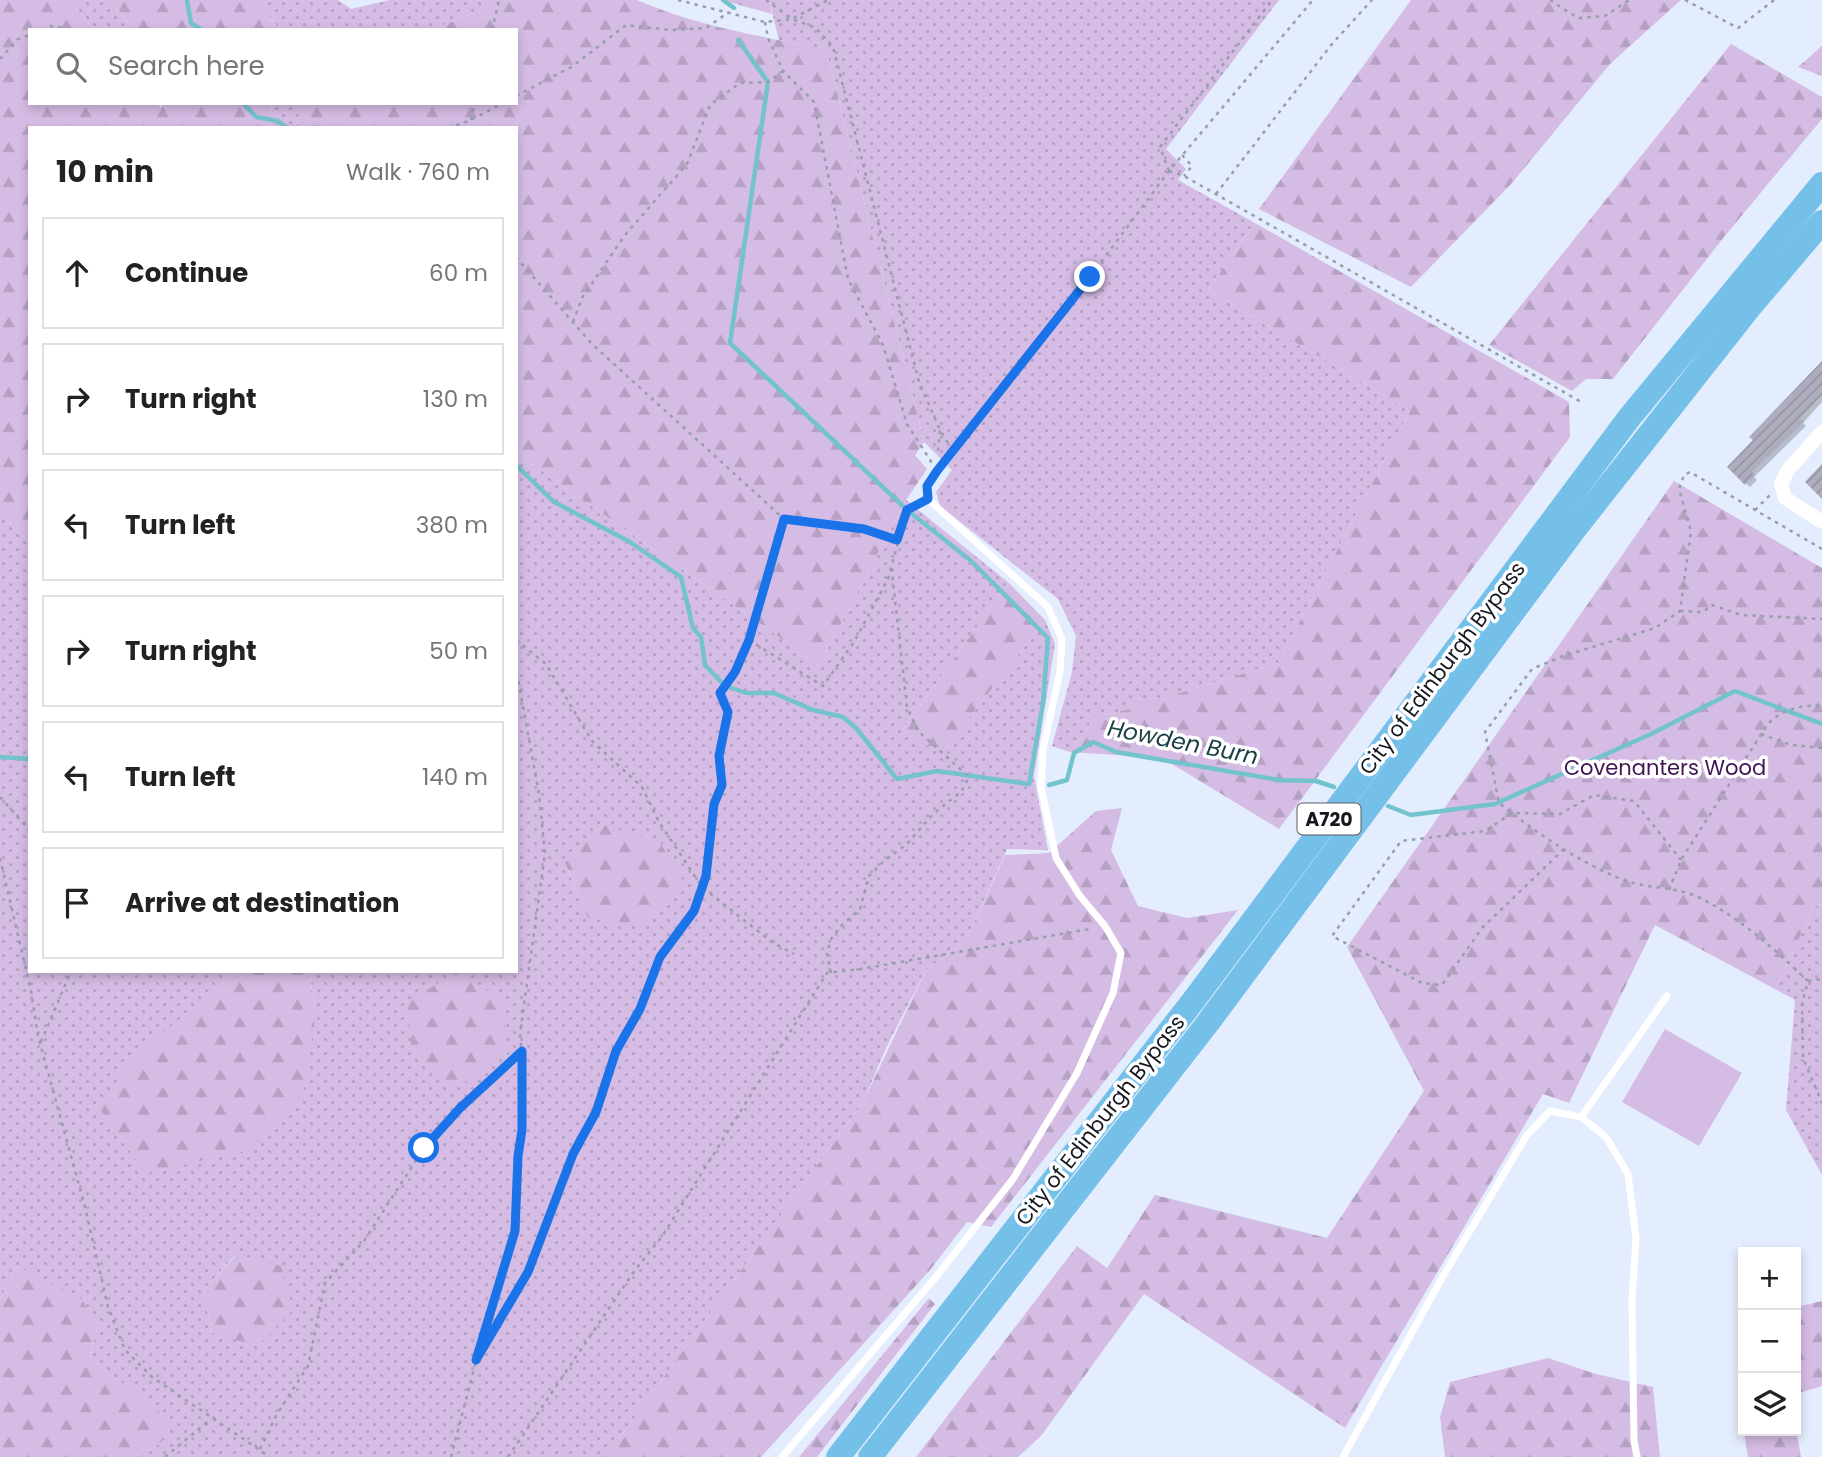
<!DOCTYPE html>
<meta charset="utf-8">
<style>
body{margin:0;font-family:Poppins,sans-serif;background:#f6f6f6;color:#222}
.controls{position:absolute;right:21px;bottom:21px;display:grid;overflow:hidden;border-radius:0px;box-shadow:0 4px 10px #0003}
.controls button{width:63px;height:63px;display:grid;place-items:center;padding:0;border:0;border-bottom:2px solid #e0e0e0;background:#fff;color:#222;font:35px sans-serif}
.stop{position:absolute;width:21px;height:21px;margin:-16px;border:5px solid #1a73e8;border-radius:50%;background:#fff}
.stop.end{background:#1a73e8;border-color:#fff;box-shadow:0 2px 7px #0008}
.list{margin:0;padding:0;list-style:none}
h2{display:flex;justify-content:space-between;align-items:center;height:91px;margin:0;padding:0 28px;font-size:30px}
h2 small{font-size:23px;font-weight:400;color:#767676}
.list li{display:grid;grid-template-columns:46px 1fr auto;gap:21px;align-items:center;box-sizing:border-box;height:112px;margin:0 14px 14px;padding:0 14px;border:2px solid #e0e0e0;border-radius:0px}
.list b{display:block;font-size:26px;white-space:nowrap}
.list em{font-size:23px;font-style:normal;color:#767676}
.icon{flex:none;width:38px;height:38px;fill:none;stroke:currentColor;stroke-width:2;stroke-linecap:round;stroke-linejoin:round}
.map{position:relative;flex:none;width:1822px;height:1457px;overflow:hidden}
.search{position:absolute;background:#fff;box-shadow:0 4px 10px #0003;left:28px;top:28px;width:490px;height:77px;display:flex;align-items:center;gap:18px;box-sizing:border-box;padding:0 24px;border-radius:0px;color:#767676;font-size:26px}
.panel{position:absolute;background:#fff;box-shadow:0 4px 10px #0003;left:28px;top:126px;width:490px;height:847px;border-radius:0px}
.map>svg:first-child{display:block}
</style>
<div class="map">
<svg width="1822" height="1457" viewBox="0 0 1822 1457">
<defs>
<pattern id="green-dots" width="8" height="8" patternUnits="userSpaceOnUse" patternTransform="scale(1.75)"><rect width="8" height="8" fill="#d5bce4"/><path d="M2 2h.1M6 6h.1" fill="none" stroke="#b6a1c3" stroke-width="1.8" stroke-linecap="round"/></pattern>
<pattern id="forest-firs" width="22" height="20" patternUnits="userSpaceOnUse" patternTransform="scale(1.75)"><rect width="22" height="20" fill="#d5bce4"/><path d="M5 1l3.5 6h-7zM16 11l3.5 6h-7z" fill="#b6a1c3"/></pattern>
<pattern id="building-hatch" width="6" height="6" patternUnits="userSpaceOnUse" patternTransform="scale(1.75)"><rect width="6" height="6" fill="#aeadbe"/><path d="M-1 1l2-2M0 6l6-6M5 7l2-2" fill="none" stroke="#9594a3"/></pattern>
</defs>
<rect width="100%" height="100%" fill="#e4edfd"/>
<g fill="url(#green-dots)" fill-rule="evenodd">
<path d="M73,0H110L134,30H94L77,9Z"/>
<path d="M256,0H338L351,9L390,0H493L485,8L432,30H280Z"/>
<path d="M769,0H1279L1166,149L1186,169L1178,180L1255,223L1208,290L1410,411L1278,663L1164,698L1131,700L1130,709L1095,717L1070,752L1052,746L1072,672L1076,636L1058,599L940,506L936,492L952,470L924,442L826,49L779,40Z"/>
<path d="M272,103H304L294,128H269Z"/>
<path d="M516,453L819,665L906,500L1009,583L903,729L946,748L1045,620L1055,644L1034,776L1048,850L1007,849L966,941L926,970L887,1046L863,1102L606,1457H142L170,1435L166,1418L90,1358L97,1329L17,1266L0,1299V514L30,544V971H239L222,982L316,1012L309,971H516ZM603,825L588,917L565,864ZM236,1254L211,1333L204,1290Z"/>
<path d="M1822,904V1175L1786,1110L1795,1000L1775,989L1814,907Z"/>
</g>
<g fill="url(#forest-firs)">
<path d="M0,0H73L77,9L94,30H30V103H157L161,108L162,103H272L269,128H30V544L0,514Z"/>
<path d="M110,0H256L280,30H134Z"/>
<path d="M493,0H637C696,26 763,37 826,49L924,442L915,455L927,469L906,500L819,665L516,453V128H294L304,103H516V30H432L485,8Z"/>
<path d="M721,0H769L772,14Z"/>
<path d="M1411,0H1681L1610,64L1512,183L1411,287L1259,209Z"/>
<path d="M1731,44L1822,97V119L1724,237L1613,379H1586L1572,391L1489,345Z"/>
<path d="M1822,46V76L1798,67Z"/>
<path d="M1255,223L1569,402L1570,437L1279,829L1162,758L1070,752L1095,717L1130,709L1131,700L1164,698L1278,663L1410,411L1208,290Z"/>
<path d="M1674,481L1822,568V904L1814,907L1775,989L1655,925L1569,1103L1543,1094L1345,1428L1144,1294L1041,1436L1018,1457H916L1077,1246L1107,1268L1155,1195L1327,1238L1424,1091L1347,947Z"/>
<path d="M1009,583L1045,620L946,748L916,744L903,729Z"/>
<path d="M1122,808L1111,850L1138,906L1187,918L1238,910L991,1227L967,1222L930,1270L761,1457H606L863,1102L926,970L966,941L1005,855L1049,853L1096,811Z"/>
<path d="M603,825L659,841L687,887L640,926L588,918L565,863Z"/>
<path d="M239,971H309L316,1012L304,1090L250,1150L146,1173L99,1108L130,1062L222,982Z"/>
<path d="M456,973L502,999L507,1055L456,1088L412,1055L407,1001Z"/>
<path d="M237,1254L281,1266L293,1310L258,1346L211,1333L204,1290Z"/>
<path d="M17,1266L82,1299L97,1329L90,1358L166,1417L170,1435L142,1457H0V1299Z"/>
<path d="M929,1298L935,1304L817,1457H799Z"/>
<path d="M1822,1301V1386L1796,1394V1307Z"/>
<path d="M1548,1358L1596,1374L1653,1387L1660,1457H1445L1440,1417L1450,1382Z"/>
<path d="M1796,1429L1801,1457H1748L1744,1431Z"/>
</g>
<path fill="#d5bce4" d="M1665,1029L1742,1073L1699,1146L1622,1102Z"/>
<path fill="#0003" d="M1822,364V402L1803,423L1806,426L1754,477L1757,480L1750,487L1729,467Z"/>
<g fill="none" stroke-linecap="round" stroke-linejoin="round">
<g stroke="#73c3ce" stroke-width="4.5">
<path d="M187,0L191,23L202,30"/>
<path d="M723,0L734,8"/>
<path d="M243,103L256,117L278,121L287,128"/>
<path d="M313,128H320"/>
<path d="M516,465L554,502L630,542L681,577L693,628L701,637L705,665L724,685L746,693H774L813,710L843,717L856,728L897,779L937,771L1029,784L1043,703L1048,638L970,560L907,510L730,343L768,82L738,40"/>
<path d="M0,757L30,759"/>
<path d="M1049,785L1067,780L1074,753L1093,742L1116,752L1279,780L1316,781L1334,787"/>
<path d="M1388,806L1411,815L1495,804L1651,734L1735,691L1822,724"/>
</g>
</g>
<g fill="url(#building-hatch)">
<path d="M1822,361V395L1800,418L1804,421L1752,472L1755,475L1745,485L1727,467L1753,440L1749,437Z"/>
<path d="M1822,464V499L1805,482Z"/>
</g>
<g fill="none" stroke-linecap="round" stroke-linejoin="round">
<g stroke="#989fab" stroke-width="2.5" stroke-dasharray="3.5 5" stroke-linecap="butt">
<path d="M678,0L765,22L792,19L816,28L833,47L919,382L940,430L948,443"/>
<path d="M766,0L792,19L828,0"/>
<path d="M1550,0L1578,18L1605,16L1629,0"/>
<path d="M1685,0L1738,28L1774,0"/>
<path d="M765,22L768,38L783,71L814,102L848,279L883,345L907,424L932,463"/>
<path d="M42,30L50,26L74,30"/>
<path d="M492,30L499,0"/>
<path d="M0,59L18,39L30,35"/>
<path d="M516,96L573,66L626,25L671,30L706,28L729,12"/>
<path d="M471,120L475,103"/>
<path d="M448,128L471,120L503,103"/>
<path d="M1182,155L1192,166L1184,176"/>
<path d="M1169,171L1184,176L1583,403"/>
<path d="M1169,171L1160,147L1272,0"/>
<path d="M1216,194L1332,44L1372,0"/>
<path d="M516,257L592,344L784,519L864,529L897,540"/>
<path d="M573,322L582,298L625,235L687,164L710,105L740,83L768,82L783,71"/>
<path d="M960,443L1058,320L1169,171L1313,0"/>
<path d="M938,451L940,430"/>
<path d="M1755,510L1770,495"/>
<path d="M1822,549L1690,472L1684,475L1679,489L1691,531L1680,611L1655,628L1563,656L1532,669L1485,732L1499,803C1535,832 1577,861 1621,879C1645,889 1675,886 1698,897C1741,918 1774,949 1808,981L1802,1004L1803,1058L1822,1103"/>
<path d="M1680,611L1703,612L1712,605L1741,615L1822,619"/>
<path d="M516,640L546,664L592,741L642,787L659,822L702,887L772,942L794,954"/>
<path d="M749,640L823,686L854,642L888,579L907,510L919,503"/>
<path d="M1761,734L1791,745L1822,748"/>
<path d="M0,797L30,831"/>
<path d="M1564,849L1482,928L1442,985L1422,983L1332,936L1401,841L1485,831L1512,813L1560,814L1594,795L1634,801L1681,860"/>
<path d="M0,858L31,991L38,1036L85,1207L108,1307L125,1350L152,1377L270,1457"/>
<path d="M1669,890L1681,860L1767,725C1780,710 1802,704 1822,706"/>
<path d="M831,973L827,954L831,939L842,925L860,909L869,876L885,860L906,845L934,813L961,792L969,777L918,731L907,707L891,564"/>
<path d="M1808,981L1822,979"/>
<path d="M41,1042L71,971"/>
<path d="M478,1355L515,1231L518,1156L522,1131L523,1072L520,1034L545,853L539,794L516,668"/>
<path d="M476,1360L528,1272L573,1154L596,1112L616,1051L640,1009L660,957L694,911L706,876L714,804L722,785L719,756L728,712L720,693L735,672L749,640L784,519"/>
<path d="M260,1449L277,1414L308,1366L325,1283L364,1241L424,1148L460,1108L522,1051"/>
<path d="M165,1457L211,1419"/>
<path d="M451,1457L476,1361"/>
<path d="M508,1457L635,1270L661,1238L827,973L861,969L1090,929"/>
</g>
<g stroke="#fff" stroke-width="7">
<path d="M1581,1117L1667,996"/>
<path d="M782,1457L936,1277L1013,1179L1077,1073L1113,993L1121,953L1105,926L1080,896L1056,858L1041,787L1043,749L1060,672L1062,639L1048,607L928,499L927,486L954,451"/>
<path d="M1343,1457L1442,1278L1527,1135L1550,1111L1581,1117L1606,1137L1628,1174L1636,1238L1632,1302L1634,1440L1637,1457"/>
</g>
<path stroke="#fff" stroke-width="14" d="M1822,432L1788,470L1781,484L1785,498L1822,522"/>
<g stroke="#74c0e9" stroke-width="24">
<path d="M838,1457L1193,1001L1629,418L1822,184"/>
<path d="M870,1457L1207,1024L1574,530L1749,308L1822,222"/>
</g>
</g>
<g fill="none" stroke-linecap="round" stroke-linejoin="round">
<path stroke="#1a73e8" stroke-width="9" d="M424,1148L460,1108L522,1051V1130L518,1156L515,1231L476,1360L528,1272L573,1154L596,1112L616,1051L640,1009L660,957L694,911L706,876L714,804L722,785L719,756L728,712L720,693L735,672L749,640L784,519L864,529L897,540L907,510L928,499L927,486L937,471L1090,277"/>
</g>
<g text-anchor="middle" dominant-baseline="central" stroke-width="7" stroke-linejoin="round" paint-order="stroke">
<rect fill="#fff" stroke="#5b5d62" stroke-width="2" x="1297.5" y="803.5" width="63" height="31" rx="5"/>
<g font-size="19" font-weight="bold" fill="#15181e">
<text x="1329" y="819">A720</text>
</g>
<g font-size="21" fill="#15181e" stroke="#fff">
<text transform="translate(1442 668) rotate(-53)">City of Edinburgh Bypass</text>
<text transform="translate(1100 1120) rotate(-52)">City of Edinburgh Bypass</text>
</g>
<g font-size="21" fill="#3f1552" stroke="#fff">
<text x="1665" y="767">Covenanters Wood</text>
</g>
<g font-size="23" font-style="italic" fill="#1a4045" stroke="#fff">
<text transform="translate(1183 742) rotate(11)">Howden Burn</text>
</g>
</g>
</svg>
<div class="controls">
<button>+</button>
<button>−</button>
<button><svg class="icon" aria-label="layers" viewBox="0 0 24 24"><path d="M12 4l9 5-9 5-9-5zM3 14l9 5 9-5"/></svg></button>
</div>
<div class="stop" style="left:424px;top:1148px"></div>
<div class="stop end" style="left:1090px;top:277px"></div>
<div class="search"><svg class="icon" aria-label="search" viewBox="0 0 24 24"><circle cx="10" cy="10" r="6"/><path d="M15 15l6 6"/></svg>Search here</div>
<section class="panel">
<h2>10 min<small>Walk · 760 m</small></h2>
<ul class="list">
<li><svg class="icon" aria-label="ahead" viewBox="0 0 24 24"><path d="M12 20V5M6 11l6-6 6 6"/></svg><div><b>Continue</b></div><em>60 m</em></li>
<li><svg class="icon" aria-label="right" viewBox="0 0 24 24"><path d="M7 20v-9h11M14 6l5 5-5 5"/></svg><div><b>Turn right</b></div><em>130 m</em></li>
<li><svg class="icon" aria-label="left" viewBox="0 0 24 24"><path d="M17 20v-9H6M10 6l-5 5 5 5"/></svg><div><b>Turn left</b></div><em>380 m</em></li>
<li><svg class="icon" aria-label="right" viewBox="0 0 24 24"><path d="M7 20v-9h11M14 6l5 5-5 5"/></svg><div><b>Turn right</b></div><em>50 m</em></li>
<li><svg class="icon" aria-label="left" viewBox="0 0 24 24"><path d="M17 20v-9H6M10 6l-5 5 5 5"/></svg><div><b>Turn left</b></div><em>140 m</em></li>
<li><svg class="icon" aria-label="arrive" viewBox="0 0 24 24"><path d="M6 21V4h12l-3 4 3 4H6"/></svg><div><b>Arrive at destination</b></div></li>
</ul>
</section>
</div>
